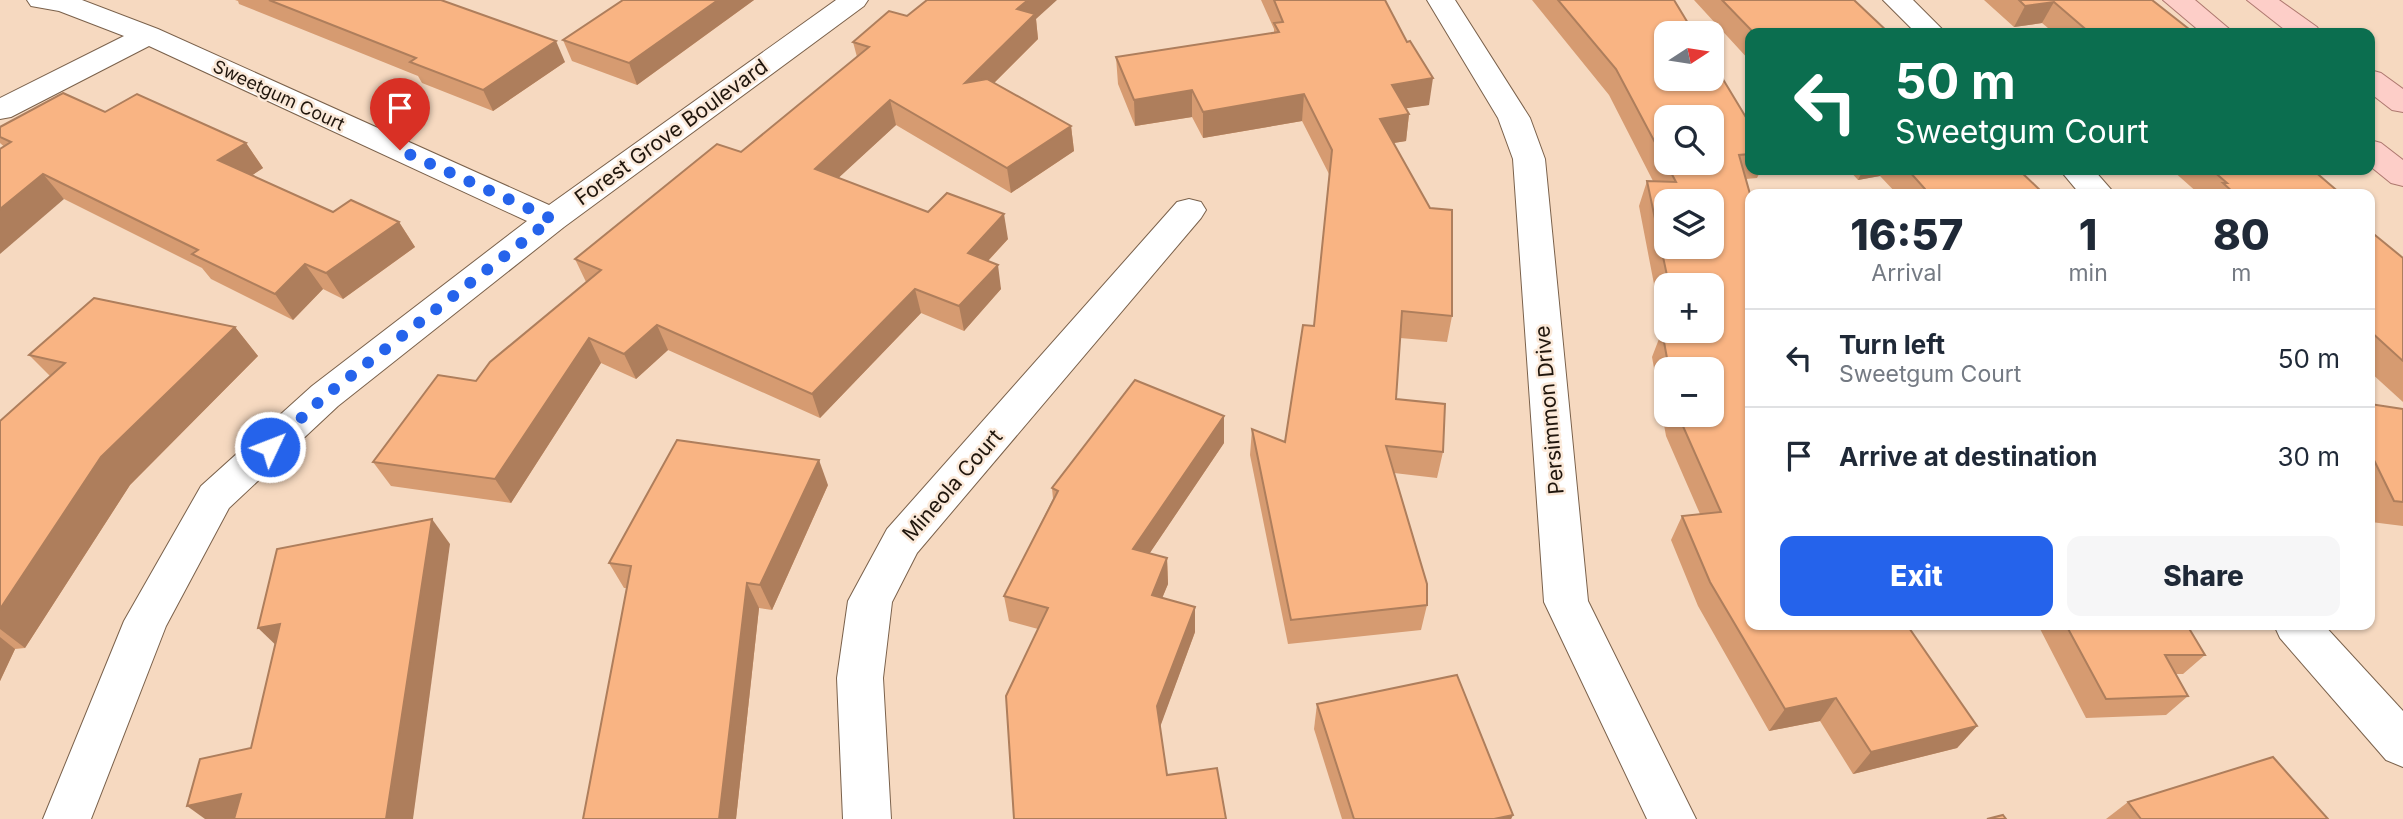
<!DOCTYPE html>
<html lang="en">
<head>
<meta charset="utf-8">
<style>
  :root { --surface:#fff; --page:#f6f6f7; --text:#1f2937; --muted:#747a83; --line:#e0e1e3; --accent:#2563eb }
  body { margin:0; font-family:Inter,sans-serif; background:var(--page); color:var(--text); height:100vh; display:flex; flex-direction:column; font-size:26px; white-space:nowrap }
  * { box-sizing:border-box; margin:0 }
  p { font-size:23px; color:var(--muted) }
  .icon { flex:none; width:38px; height:38px; fill:none; stroke:currentColor; stroke-width:2; stroke-linecap:round; stroke-linejoin:round }
  .map { position:relative; flex:1; overflow:hidden }
  .side { position:absolute; left:1745px; top:189px; width:630px; height:441px; display:flex; flex-direction:column; background:var(--surface); border-radius:14px; box-shadow:0 2px 5px #0004 }
  .side>* { flex:none }
  .guide { position:absolute; left:1745px; top:28px; width:630px; height:147px; border-radius:14px; box-shadow:0 2px 5px #0004; background:#0b6e4f; color:#fff; overflow:hidden }
  .needle { width:46px; rotate:78deg }
  .controls { position:absolute; left:1654px; top:21px; display:grid; gap:14px }
  .controls a { display:grid; place-items:center; width:70px; height:70px; border-radius:14px; background:var(--surface); box-shadow:0 2px 5px #0004; font-size:35px }
  .pin { position:absolute; display:grid; place-items:center; width:60px; height:60px; color:#fff; margin:-72px -30px; border-radius:50% 50% 50% 0; rotate:-45deg; box-shadow:0 0 7px #0007 }
  .pin .icon { rotate:45deg }
  .me { position:absolute; width:77px; margin:-38px; rotate:47deg; stroke-linejoin:round; filter:drop-shadow(0 0 5px #0008) }
  .turn { display:flex; align-items:center; gap:24px; height:147px; padding:0 35px; font-size:32px }
  .turn .icon { width:91px; height:91px; stroke-width:2.5 }
  .turn b { display:block; font-size:49px; line-height:60px }
  .eta { display:flex; justify-content:space-evenly; align-items:center; height:119px; text-align:center }
  .eta b { font-size:42px; font-weight:800; line-height:49px }
  .button { display:flex; gap:14px; margin-top:auto; padding:14px 35px }
  .button a { flex:1; height:80px; border-radius:14px; background:var(--accent); color:#fff; font-size:28px; font-weight:800; line-height:80px; text-align:center }
  .button a+a { background:var(--page); color:var(--text) }
  ul { padding:0; list-style:none }
  li { display:flex; align-items:center; gap:21px; height:98px; padding:0 35px; border-top:2px solid var(--line) }
  li div { flex:1 }
  li b { display:block; font-size:26px }
  li em { font-style:normal }
  .map>svg:first-child { display:block }
  .lines { fill:none; stroke-linecap:round; stroke-linejoin:round }
  .minor-casing { stroke:#7a614b; stroke-width:2 }
  .major-casing { stroke:#ae786f; stroke-width:2 }
  .minor { fill:#fff; fill-rule:evenodd }
  .major { fill:#fdcec8; fill-rule:evenodd }
  .wall { fill:#d69b71; fill-rule:evenodd }
  .shaded-wall { fill:#ae7e5c }
  .building { fill:#f9b483; stroke:#ae7e5c; stroke-width:2; fill-rule:evenodd }
  .route { stroke:#2563eb; stroke-width:12; stroke-dasharray:0 21.6 }
  .labels { text-anchor:middle; dominant-baseline:central; stroke-width:5; stroke-linejoin:round; paint-order:stroke }
  .far-street-label { font-size:18px; fill:#20160d; stroke:#fbe9d9 }
  .street-label { font-size:21px; fill:#20160d; stroke:#fbe9d9 }
</style>
</head>
<body>
<div class="map">
<svg width="2403" height="819" viewBox="0 0 2403 819">
  <rect width="100%" height="100%" fill="#f6d9c0"/>
  <g class="lines">
    <defs>
      <g id="minor">
        <path d="M27,0H82L158,29L549,205L836,0H868L864,6L564,227L338,406L229,508L166,626L91,819H43L124,621L201,486L312,386L527,221L149,46L11,117L0,119V98L124,36L59,11L31,6Z"/>
        <path d="M1427,0H1455L1530,118L1545,159L1588,601L1696,819H1647L1544,602L1513,159L1498,118Z"/>
        <path d="M1883,0H1913L1946,33H1916Z"/>
        <path d="M2060,170H2094L2115,194H2080Z"/>
        <path d="M1189,199L1201,202L1206,210L1201,218L917,553L892,602L883,678L891,819H843L837,678L848,601L855,588L887,529L1177,202Z"/>
        <path d="M2274,625H2324L2403,711V767L2386,760L2280,638Z"/>
      </g>
      <g id="major">
        <path d="M2163,0H2195L2234,33H2202Z"/>
        <path d="M2247,0H2279L2317,27L2321,33H2289Z"/>
        <path d="M2370,70L2381,73L2403,89V112L2392,110L2370,93Z"/>
        <path d="M2370,140L2381,143L2403,160V186L2391,183L2370,166Z"/>
      </g>
    </defs>
    <!-- minor casing -->
    <use href="#minor" class="minor-casing"/>
    <!-- major casing -->
    <use href="#major" class="major-casing"/>
    <!-- minor -->
    <use href="#minor" class="minor"/>
    <!-- major -->
    <use href="#major" class="major"/>
  </g>
  <!-- wall -->
  <g class="wall">
    <path d="M235,0H441L565,62L493,111L422,83L418,76L239,4L238,1Z"/>
    <path d="M623,0H754L637,85L572,61L563,40Z"/>
    <path d="M1261,0H1385L1429,105L1406,108L1409,114L1406,141L1393,143L1452,316L1447,342L1400,338L1396,399L1443,452L1437,478L1394,473L1427,605L1421,630L1288,644L1250,455L1252,429L1285,442L1314,326L1330,176L1302,121L1203,138L1192,117L1135,126L1118,84L1116,57L1274,33V29Z"/>
    <path d="M1532,0H1674L1750,124V170H1761L1757,178L1746,179L1750,625L1977,726L1957,748L1853,774L1820,721L1769,731L1698,606L1671,540L1682,516L1700,514L1666,436L1652,357L1662,331H1663L1639,206L1647,181H1653L1609,95ZM1666,285H1712V331H1666ZM1666,369H1712V415H1666Z"/>
    <path d="M1694,0H1854L1889,33H1750V61Z"/>
    <path d="M1984,0H2152L2194,33H2054L2042,23L2014,27Z"/>
    <path d="M907,16L1036,19L1038,39L994,83L1071,126L1074,151L1011,193L896,125L838,178L928,212L1008,239L988,261L1001,289L964,331L921,313L820,418L668,350L636,379L601,363L511,503L391,486L373,462L476,381L586,282L575,259L741,152L857,57L853,42Z"/>
    <path d="M105,112L246,143L263,168L252,175L333,212L399,222L415,247L343,299L323,289L293,320L211,279L202,268L64,199L0,143V127Z"/>
    <path d="M1849,170H2019L2044,194H1897L1880,176L1858,180Z"/>
    <path d="M2172,170H2313L2341,194H2199Z"/>
    <path d="M2370,231L2403,258V402L2370,372Z"/>
    <path d="M235,327L258,356L130,485L25,648L15,649L0,681V421L50,376L29,355Z"/>
    <path d="M2370,404L2403,409V526L2371,522L2370,519Z"/>
    <path d="M1224,443L1149,554L1167,558L1168,584L1162,598L1195,632L1160,726L1014,819L1038,629L1009,621L1004,596L1053,499L1052,488Z"/>
    <path d="M828,485L772,610L759,608L736,819H583L627,588H624L609,563Z"/>
    <path d="M2038,625H2187L2205,655L2183,674H2176L2188,696L2166,715L2086,718Z"/>
    <path d="M1317,704L1513,815L1511,819H1342L1314,729Z"/>
    <path d="M2128,802L2328,819H2106Z"/>
  </g>
  <!-- shaded-wall -->
  <g class="shaded-wall">
    <path d="M718,0H754L637,85L629,63Z"/>
    <path d="M1028,0H1057L1036,19L1038,39L969,108L965,83L1017,9Z"/>
    <path d="M2054,2L2042,23L2014,27L2025,6Z"/>
    <path d="M556,41L565,62L493,111L483,90Z"/>
    <path d="M1433,78L1429,105L1388,111L1392,85Z"/>
    <path d="M1192,90V117L1135,126L1134,100Z"/>
    <path d="M1304,94L1302,121L1203,138V112Z"/>
    <path d="M890,100L896,125L821,194L815,169Z"/>
    <path d="M1409,114L1406,141L1376,146L1380,119Z"/>
    <path d="M1071,126L1074,151L1011,193L1007,168Z"/>
    <path d="M246,143L263,168L236,186L218,160Z"/>
    <path d="M1863,170H1883L1880,176L1858,180Z"/>
    <path d="M43,174L64,199L0,254V209Z"/>
    <path d="M1004,214L1008,239L972,278L968,253Z"/>
    <path d="M399,222L415,247L343,299L326,273Z"/>
    <path d="M305,264L323,289L293,320L275,294Z"/>
    <path d="M998,265L1001,289L964,331L959,306Z"/>
    <path d="M915,289L921,313L820,418L812,394Z"/>
    <path d="M657,325L668,350L636,379L624,354Z"/>
    <path d="M235,327L258,356L130,485L25,648L0,629V609L101,457Z"/>
    <path d="M589,338L601,363L511,503L495,479Z"/>
    <path d="M1224,416V443L1135,575L1133,549Z"/>
    <path d="M819,460L828,485L772,610L760,585Z"/>
    <path d="M432,519L450,544L413,819H386Z"/>
    <path d="M1167,558L1168,584L1153,620L1152,595Z"/>
    <path d="M747,583L759,608L736,819H719Z"/>
    <path d="M1195,607V632L1159,730L1157,706Z"/>
    <path d="M280,624L283,652L258,628Z"/>
    <path d="M0,637L15,649L0,681Z"/>
    <path d="M1836,698L1820,721L1769,731L1785,709Z"/>
    <path d="M1977,726L1957,748L1853,774L1871,752Z"/>
    <path d="M241,794L252,819H205L187,806Z"/>
    <path d="M1513,815L1511,819H1494Z"/>
  </g>
  <!-- building -->
  <g class="building">
    <path d="M269,0H441L556,41L483,90L410,62L416,58Z"/>
    <path d="M623,0H718L629,63L563,40Z"/>
    <path d="M927,0H1028L1017,9L1035,14L965,83L987,79L1071,126L1007,168L890,100L815,169L928,212L947,193L1004,214L968,253L998,265L959,306L915,289L812,394L657,325L624,354L589,338L495,479L373,462L438,375L476,381L490,362L601,270L575,259L717,144L741,152L869,47L853,42L889,11L907,16Z"/>
    <path d="M1274,0H1385L1407,42L1410,41L1433,78L1392,85L1409,114L1380,119L1430,208L1452,210V316L1402,311L1396,399L1445,404L1443,452L1386,446L1427,584V605L1291,620L1252,429L1285,442L1303,325L1314,326L1332,150L1304,94L1203,112L1192,90L1134,100L1116,57L1279,32L1274,23L1283,22Z"/>
    <path d="M1558,0H1674L1694,33H1666V79H1712V61L1750,124V154L1739,155L1750,194V625H1907L1977,726L1871,752L1836,698L1785,709L1710,582L1682,516L1721,512L1678,415H1712V369H1669L1662,331L1678,332V331H1712V285H1669L1647,181L1676,182L1616,69ZM1666,117H1712V163H1666ZM1666,201H1712V247H1666Z"/>
    <path d="M1722,0H1854L1889,33H1754Z"/>
    <path d="M2019,0H2152L2194,33H2090L2054,2L2025,6Z"/>
    <path d="M63,93L105,112L137,94L246,143L218,160L333,212L351,200L399,222L326,273L305,264L275,294L192,254L198,250L43,174L0,209V149L11,142L0,137V127Z"/>
    <path d="M1908,170H2019L2044,194H1926L1925,189Z"/>
    <path d="M2212,170H2313L2341,194H2235L2223,183H2227Z"/>
    <path d="M2370,231L2403,258V361L2370,331Z"/>
    <path d="M94,298L235,327L101,457L0,609V421L65,363L29,355Z"/>
    <path d="M1135,380L1224,416L1133,549L1167,558L1152,595L1195,607L1157,706L1167,775L1217,768L1226,819H1014L1006,696L1048,608L1004,596L1058,491L1052,488Z"/>
    <path d="M2370,404L2403,409V502L2394,501L2370,452Z"/>
    <path d="M677,440L819,460L760,585L747,583L719,819H583L631,566L609,563Z"/>
    <path d="M432,519L386,819H234L241,794L187,806L200,759L251,748L280,624L258,628L277,549Z"/>
    <path d="M2066,625H2187L2205,655H2165L2188,696L2106,699Z"/>
    <path d="M1457,675L1513,815L1494,819H1354L1317,704Z"/>
    <path d="M2273,757L2328,819H2141L2128,802Z"/>
    <path d="M2003,815L2006,819H1987Z"/>
  </g>
  <g class="lines">
    <!-- route -->
    <path class="route" d="M270,447L325,396L552,219L400,150"/>
  </g>
  <g class="labels">
    <!-- far-street labels -->
    <g class="far-street-label">
      <text transform="translate(279 95) rotate(25)">Sweetgum Court</text>
    </g>
    <!-- street labels -->
    <g class="street-label">
      <text transform="translate(671 132) rotate(-36)">Forest Grove Boulevard</text>
      <text transform="translate(1549 410) rotate(-95)">Persimmon Drive</text>
      <text transform="translate(952 485) rotate(-49)">Mineola Court</text>
    </g>
  </g>
</svg>
<div class="controls">
<a><svg class="needle" viewBox="-14 -14 28 28"><path d="M0-13l5 13h-10z" fill="#e53935"/><path d="M0 13l5-13h-10z" fill="#747a83"/></svg></a>
<a><svg class="icon" aria-label="search" viewBox="0 0 24 24"><circle cx="10" cy="10" r="6"/><path d="M15 15l6 6"/></svg></a>
<a><svg class="icon" aria-label="layers" viewBox="0 0 24 24"><path d="M12 4l9 5-9 5-9-5zM3 14l9 5 9-5"/></svg></a>
<a>+</a>
<a>−</a>
</div>
<div class="pin" style="left:400px;top:150px;background:#d93025"><svg class="icon" aria-label="arrive" viewBox="0 0 24 24"><path d="M6 21V4h12l-3 4 3 4H6"/></svg></div>
<svg class="me" style="left:270px;top:447px" viewBox="-20 -20 40 40"><circle r="17" fill="#2563eb" stroke="#fff" stroke-width="3"/><path d="M0-11L8 9 0 5-8 9z" fill="#fff"/></svg>
<div class="guide">
<div class="turn"><svg class="icon" aria-label="left" viewBox="0 0 24 24"><path d="M17 20v-9H6M10 6l-5 5 5 5"/></svg><div><b>50 m</b>Sweetgum Court</div></div>
</div>
<section class="side">
<div class="eta">
<div><b>16:57</b><p>Arrival</p></div>
<div><b>1</b><p>min</p></div>
<div><b>80</b><p>m</p></div>
</div>
<ul>
<li><svg class="icon" aria-label="left" viewBox="0 0 24 24"><path d="M17 20v-9H6M10 6l-5 5 5 5"/></svg><div><b>Turn left</b><p>Sweetgum Court</p></div><em>50 m</em></li>
<li><svg class="icon" aria-label="arrive" viewBox="0 0 24 24"><path d="M6 21V4h12l-3 4 3 4H6"/></svg><div><b>Arrive at destination</b></div><em>30 m</em></li>
</ul>
<div class="button"><a>Exit</a><a>Share</a></div>
</section>
</div>
</body>
</html>
